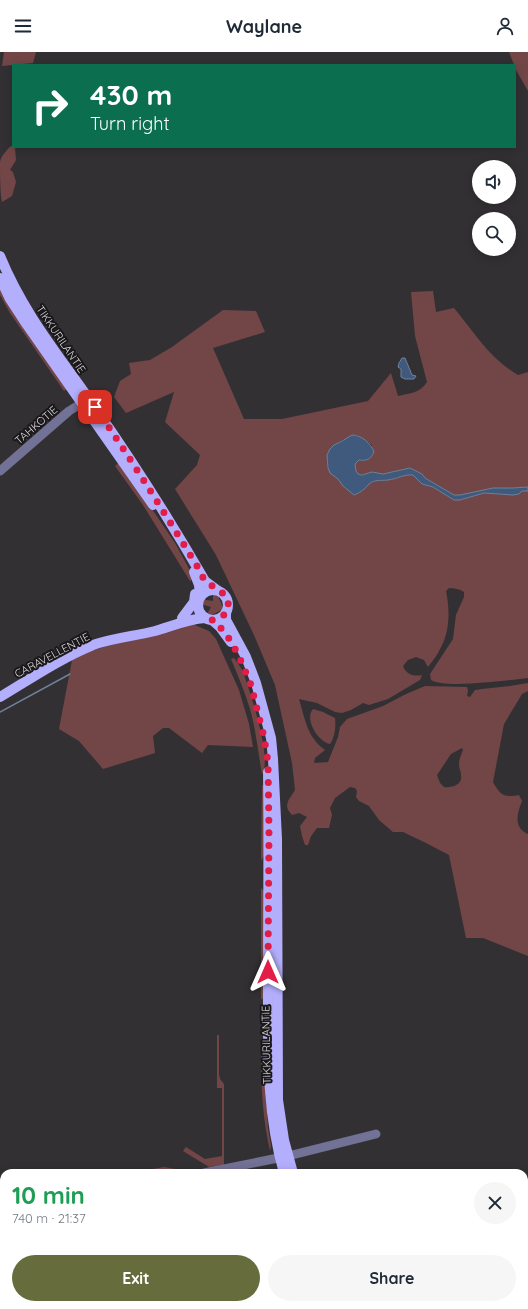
<!DOCTYPE html>
<html lang="en">
<head>
<meta charset="utf-8">
<style>
  :root { --surface:#fff; --page:#f6f6f7; --text:#1f2937; --muted:#747a83; --accent:#676c3c }
  body { margin:0; font-family:Quicksand,sans-serif; background:var(--page); color:var(--text); height:100vh; display:flex; flex-direction:column; font-size:15px; white-space:nowrap }
  * { box-sizing:border-box; margin:0 }
  p { font-size:13px; color:var(--muted) }
  .icon { flex:none; width:22px; height:22px; fill:none; stroke:currentColor; stroke-width:2; stroke-linecap:round; stroke-linejoin:round }
  .map { position:relative; flex:1; overflow:hidden }
  .panel { position:absolute; left:0px; top:1117px; width:528px; height:140px; display:flex; flex-direction:column; background:var(--surface); border-radius:12px 12px 0 0; box-shadow:0 2px 10px #0003 }
  .panel>* { flex:none }
  .guide { position:absolute; left:12px; top:12px; width:504px; height:84px; border-radius:0px; box-shadow:0 2px 10px #0003; background:#0b6e4f; color:#fff; overflow:hidden }
  .tools { position:absolute; left:472px; top:108px; display:grid; gap:8px }
  .tools a { display:grid; place-items:center; width:44px; height:44px; border-radius:50%; background:var(--surface); box-shadow:0 2px 10px #0003; font-size:20px }
  .pin { position:absolute; display:grid; place-items:center; width:34px; height:34px; color:#fff; margin:-17px; border-radius:8px; box-shadow:0 2px 6px #0006 }
  .me { position:absolute; width:44px; margin:-22px; rotate:0deg; stroke-linejoin:round; filter:drop-shadow(0 0 3px #0008) }
  .turn { display:flex; align-items:center; gap:14px; height:84px; padding:0 12px; font-size:18px }
  .turn .icon { width:52px; height:52px; stroke-width:2.5 }
  .turn b { display:block; font-size:28px; line-height:34px }
  .round { display:grid; place-items:center; flex:none; width:42px; height:42px; border-radius:21px; background:var(--page) }
  .headline { display:flex; align-items:center; justify-content:space-between; height:68px; padding:0 12px }
  h1 { font-size:24px; font-weight:800; line-height:30px; color:#1e9e55 }
  .cta { display:flex; gap:8px; margin-top:auto; padding:8px 12px }
  .cta a { flex:1; height:46px; border-radius:24px; background:var(--accent); color:#fff; font-size:16px; font-weight:800; line-height:46px; text-align:center }
  .cta a+a { background:var(--page); color:var(--text) }
  header { display:flex; justify-content:space-between; align-items:center; height:52px; padding:0 12px; background:var(--surface); font-size:18px; font-weight:800 }
  .map>svg:first-child { display:block }
  .green { fill:#724647; fill-rule:evenodd }
  .water { fill:#3f5a7d; stroke:#6e819a }
  .lines { fill:none; stroke-linecap:round; stroke-linejoin:round }
  .stream { stroke:#6e819a; stroke-width:1.5 }
  .minor { stroke:#727196; stroke-width:9 }
  .major { stroke:#b4affc; stroke-width:10 }
  .route { stroke:#e11d48; stroke-width:7; stroke-dasharray:0 12.6 }
  .labels { text-anchor:middle; dominant-baseline:central; stroke-width:4; stroke-linejoin:round; paint-order:stroke }
  .street-label { font-size:11px; fill:#dddbde; stroke:#1a181a }
</style>
</head>
<body>
<header><svg class="icon" aria-label="menu" viewBox="0 0 24 24"><path d="M4 6h16M4 12h16M4 18h16"/></svg>Waylane<svg class="icon" aria-label="person" viewBox="0 0 24 24"><circle cx="12" cy="8" r="4"/><path d="M4 21q1-7 8-7t8 7"/></svg></header>
<div class="map">
<svg width="528" height="1257" viewBox="0 0 528 1257">
  <rect width="100%" height="100%" fill="#333034"/>
  <!-- green -->
  <g class="green">
    <path d="M4,0H36L33,11L2,14Z"/>
    <path d="M509,0H528V39L516,18Z"/>
    <path d="M11,94L15,95L16,108L10,118L13,120L16,130L12,144L2,150C0,141 0,119 0,110C1,104 7,98 11,94Z"/>
    <path d="M0,235L68,336L64,339L10,261L0,243Z"/>
    <path d="M433,239L436,260L454,256C474,280 490,307 518,323L528,320V435L512,436H493L460,444L454,443L425,426L422,422L410,416L383,422H358L356,420L355,412L359,408L366,409L372,393L357,383C342,386 322,397 328,416C330,421 335,423 338,427C341,429 342,432 344,435C347,437 351,440 354,443C360,441 365,437 369,432C375,427 381,429 388,428C397,427 404,422 413,423L422,432L433,435L454,448H460L484,441L513,443L519,442L522,439H528V626C510,628 445,637 431,628L430,622L453,587L456,563L464,545V540C459,537 455,536 449,536L446,539C450,558 450,580 440,597C437,604 432,609 428,615L424,608L416,605L408,608L403,614C406,622 413,625 422,623L420,628L388,647L369,653L363,651L351,658L342,661L335,660L317,651L299,647C305,667 307,685 325,698L315,706L314,711L328,710L338,685L340,675L347,667L383,654L406,642L425,634L467,635L468,639L467,644L470,645L475,638L482,637L510,634L528,631V639L522,642L504,672L493,730C500,743 504,746 519,743L522,749C517,761 513,776 528,782V904L483,886H466L449,803L424,790L403,780H393L379,768L369,754L359,749L356,745L357,739L355,736L350,735L335,746L330,756L332,763L329,776H317L311,784L308,793H305L302,784L300,774L307,765L299,761L292,763L288,758L287,754L288,749L295,738L292,711L275,633L254,583L216,503L175,437L197,413L200,403L165,370L174,340L126,361L114,345L120,329L131,322L129,311L150,308L172,295L223,258L256,259L265,280L213,296L244,367H282L368,349L391,321L398,344C411,341 420,341 427,330L415,284L411,240ZM462,696L463,698C461,703 459,707 459,713C459,717 461,719 461,723C463,733 452,736 444,735L440,731L437,723L451,702Z"/>
    <path d="M120,410L175,491L193,524L194,526L190,529L143,453L115,414Z"/>
    <path d="M213,542C219,543 222,552 223,557L212,563L207,562L211,555L204,553L202,554L204,546L206,548L213,549Z"/>
    <path d="M190,571L209,579L216,587L239,638L249,672L253,695L208,693L202,701L169,676H163L153,684L155,701L103,717L79,689L59,677L72,608L90,599Z"/>
    <path d="M234,606C237,610 240,614 242,618C249,635 273,709 262,722C258,700 256,678 250,657C245,640 238,624 231,607Z"/>
    <path d="M313,657L323,660L335,666C336,674 335,685 330,692C318,690 304,667 313,657Z"/>
    <path d="M262,733L264,734V803L261,809Z"/>
    <path d="M261,836L265,840V944L261,948Z"/>
    <path d="M217,983H219V1022L220,1027L224,1032V1113L209,1115L183,1099L186,1095L205,1107L222,1104V1036H217Z"/>
    <path d="M262,1003H264L268,1076L271,1094L270,1099C263,1068 261,1037 261,1004Z"/>
    <path d="M164,1115L176,1117L194,1118L192,1120L188,1121H130Z"/>
    <path d="M4,1195V1233L0,1238V1196Z"/>
  </g>
  <!-- water -->
  <g class="water">
    <path d="M402,306H405L412,323L416,324L414,327H405L401,325V317L398,315L399,311Z"/>
    <path d="M352,383C361,383 371,391 374,400C370,408 367,409 359,408L355,412L356,419L358,422L362,423L372,420L383,422L410,416L422,422L425,426L454,443H460L493,436H512L528,435V439H522L519,442L513,443L484,441L460,448H454L433,435L422,432L413,423C404,422 397,427 388,428C381,429 375,427 369,432C365,437 360,441 354,443L343,434L338,427L330,421L328,416L327,403L330,397L334,393L342,389Z"/>
  </g>
  <g class="lines">
    <!-- stream -->
    <path class="stream" d="M0,660L70,622"/>
    <!-- minor -->
    <g class="minor">
      <path d="M0,419L69,359L87,348"/>
      <path d="M204,1121L288,1104L376,1082"/>
    </g>
    <!-- major -->
    <g class="major">
      <path d="M0,204C24,263 61,306 96,357C135,413 171,470 205,529L217,538"/>
      <path d="M0,226L10,247L27,273L153,453"/>
      <path d="M194,520L199,533L200,544"/>
      <circle cx="213" cy="553" r="15"/>
      <path d="M226,560V568L246,605L256,631L271,686L273,707L277,787L278,1048L284,1088L293,1121"/>
      <path d="M182,566L194,550L195,542"/>
      <path d="M212,568L220,575L231,590"/>
      <path d="M0,645C30,627 61,606 93,593C113,586 135,584 155,579C172,574 188,567 205,566"/>
      <path d="M268,720C269,790 268,861 268,932C268,996 266,1059 284,1121"/>
      <path d="M337,1253L339,1257"/>
    </g>
  </g>
  <g class="lines">
    <!-- route -->
    <path class="route" d="M95,355C131,407 164,460 197,514C200,519 202,526 207,530C214,536 226,540 228,550C230,561 221,567 212,568L220,575L230,588L238,602L251,633L264,685L268,710L269,778L268,920"/>
  </g>
  <g class="labels">
    <!-- street labels -->
    <g class="street-label">
      <text transform="translate(61 287) rotate(56)">TIKKURILANTIE</text>
      <text transform="translate(36 373) rotate(-41)">TAHKOTIE</text>
      <text transform="translate(52 603) rotate(-28)">CARAVELLENTIE</text>
      <text transform="translate(266 993) rotate(-91)">TIKKURILANTIE</text>
    </g>
  </g>
</svg>
<div class="tools">
<a><svg class="icon" aria-label="sound" viewBox="0 0 24 24"><path d="M4 9h4l5-4v14l-5-4H4zM17 9q2 3 0 6"/></svg></a>
<a><svg class="icon" aria-label="search" viewBox="0 0 24 24"><circle cx="10" cy="10" r="6"/><path d="M15 15l6 6"/></svg></a>
</div>
<div class="pin" style="left:95px;top:355px;background:#d93025"><svg class="icon" aria-label="arrive" viewBox="0 0 24 24"><path d="M6 21V4h12l-3 4 3 4H6"/></svg></div>
<svg class="me" style="left:268px;top:920px" viewBox="-20 -20 40 40"><path d="M0-17L14 15 0 8-14 15z" fill="#e11d48" stroke="#fff" stroke-width="4"/></svg>
<div class="guide">
<div class="turn"><svg class="icon" aria-label="right" viewBox="0 0 24 24"><path d="M7 20v-9h11M14 6l5 5-5 5"/></svg><div><b>430 m</b>Turn right</div></div>
</div>
<section class="panel">
<div class="headline"><div><h1>10 min</h1><p>740 m · 21:37</p></div><a class="round"><svg class="icon" aria-label="close" viewBox="0 0 24 24"><path d="M6 6l12 12M18 6L6 18"/></svg></a></div>
<div class="cta"><a>Exit</a><a>Share</a></div>
</section>
</div>
</body>
</html>
